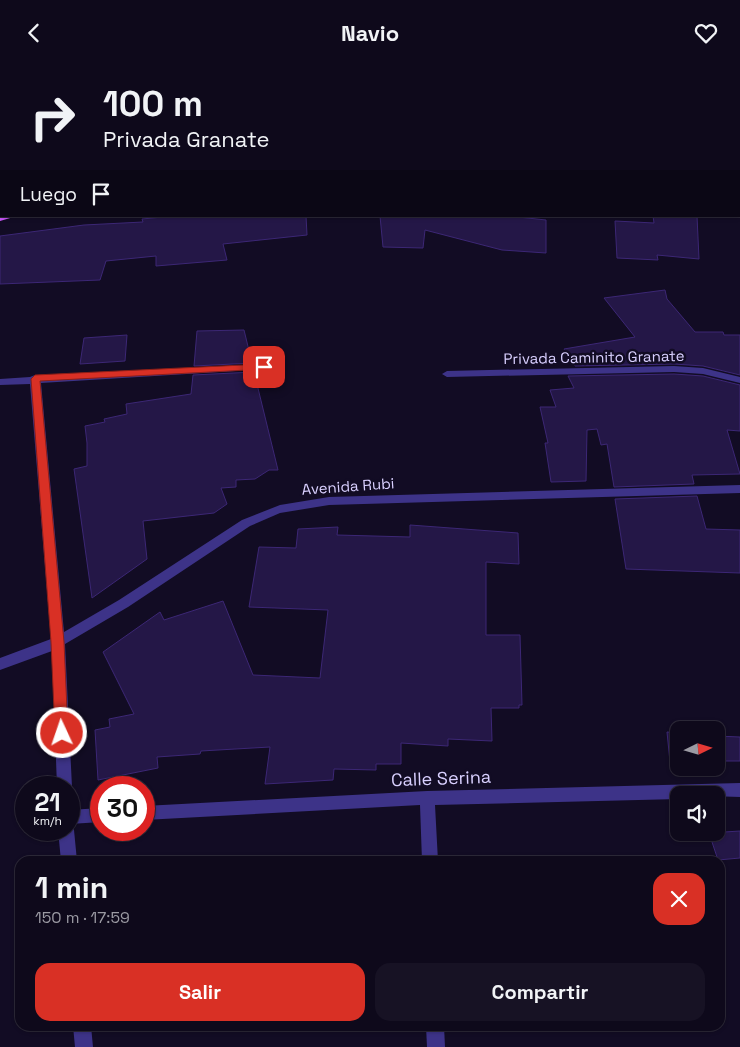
<!DOCTYPE html>
<html lang="es">
<head>
<meta charset="utf-8">
<style>
  :root { --surface:#0e091b; --page:#171224; --text:#f1f3f6; --muted:#9b9aa3; --line:#2e2a3a; --accent:#d93025 }
  body { margin:0; font-family:"Space Grotesk",sans-serif; background:var(--page); color:var(--text); height:100vh; display:flex; flex-direction:column; font-size:19px; white-space:nowrap }
  * { box-sizing:border-box; margin:0 }
  p { font-size:16px; color:var(--muted) }
  .icon { flex:none; width:28px; height:28px; fill:none; stroke:currentColor; stroke-width:2; stroke-linecap:round; stroke-linejoin:round }
  .map { position:relative; flex:1; overflow:hidden }
  .sheet { position:absolute; left:15px; top:791px; width:710px; height:175px; display:flex; flex-direction:column; background:var(--surface); border-radius:15px; box-shadow:0 1px 4px #0004,0 0 0 1px var(--line) }
  .sheet>* { flex:none }
  .hud { position:absolute; left:0px; top:0px; width:740px; height:152px; box-shadow:0 1px 4px #0004,0 0 0 1px var(--line); background:#0e091b; color:var(--text); overflow:hidden }
  .needle { width:32px; rotate:85deg }
  .controls { position:absolute; left:670px; top:656px; display:grid; gap:10px }
  .controls a { display:grid; place-items:center; width:55px; height:55px; border-radius:10px; background:var(--surface); box-shadow:0 1px 4px #0004,0 0 0 1px var(--line); font-size:25px }
  .speed { position:absolute; left:15px; top:711px; display:flex; gap:10px; font-size:25px; font-weight:700; text-align:center }
  .speed>* { display:grid; place-content:center; width:65px; height:65px; border-radius:50%; background:var(--surface); box-shadow:0 1px 4px #0004,0 0 0 1px var(--line); line-height:1 }
  .speed small { font-size:12px; font-weight:400 }
  .speed .limit { border:8px solid #d22; background:#fff; color:#111 }
  .pin { position:absolute; display:grid; place-items:center; width:42px; height:42px; color:#fff; margin:-21px; border-radius:10px; box-shadow:0 2px 8px #0006 }
  .me { position:absolute; width:55px; margin:-28px; rotate:357deg; stroke-linejoin:round; filter:drop-shadow(0 0 4px #0008) }
  .turn { display:flex; align-items:center; gap:18px; height:105px; padding:0 20px; font-size:22px }
  .turn .icon { width:65px; height:65px; stroke-width:2.5 }
  .turn b { display:block; font-size:35px; line-height:42px }
  .then { display:flex; align-items:center; height:48px; padding:0 20px; background:#0003; gap:10px; font-size:19px }
  .round { display:grid; place-items:center; flex:none; width:52px; height:52px; border-radius:15px; background:var(--page) }
  .summary { display:flex; align-items:center; justify-content:space-between; height:85px; padding:0 20px }
  h1 { font-size:30px; font-weight:700; line-height:38px }
  .action { display:flex; gap:10px; margin-top:auto; padding:10px 20px }
  .action a { flex:1; height:58px; border-radius:15px; background:var(--accent); color:#fff; font-size:20px; font-weight:700; line-height:58px; text-align:center }
  .action a+a { background:var(--page); color:var(--text) }
  header { display:flex; justify-content:space-between; align-items:center; height:65px; padding:0 20px; background:var(--surface); font-size:22px; font-weight:700 }
  .map>svg:first-child { display:block }
  .building { fill:#241747; stroke:#3c2775 }
  .lines { fill:none; stroke-linecap:round; stroke-linejoin:round }
  .minor { fill:#3d3388; fill-rule:evenodd }
  .major { fill:#cd57ff; fill-rule:evenodd }
  .route { fill:#d93025; stroke:#8d1f18 }
  .labels { text-anchor:middle; dominant-baseline:central; stroke-width:5; stroke-linejoin:round; paint-order:stroke }
  .street-label { font-size:15px; fill:#d9d0ff; stroke:#120c24 }
  .near-street-label { font-size:18px; fill:#d9d0ff; stroke:#120c24 }
</style>
</head>
<body>
<header><svg class="icon" aria-label="back" viewBox="0 0 24 24"><path d="M15 5l-7 7 7 7"/></svg>Navio<svg class="icon" aria-label="heart" viewBox="0 0 24 24"><path d="M12 20l-8-8c-3-5 5-10 8-4 3-6 11-1 8 4z"/></svg></header>
<div class="map">
<svg width="740" height="982" viewBox="0 0 740 982">
  <rect width="100%" height="100%" fill="#120c24"/>
  <!-- building -->
  <g class="building">
    <path d="M173,151H306L307,170L223,179L227,195L156,201V191L106,196L100,215L0,219V171L84,160L143,157L142,154Z"/>
    <path d="M380,151H509L546,155V188L502,185L425,165L423,183L383,182Z"/>
    <path d="M653,151H697L699,194L657,190L658,195L617,193L615,156L654,158Z"/>
    <path d="M665,225L667,234L695,267H723L724,270H740V310L703,301L674,299L575,301L564,284L635,272L604,233Z"/>
    <path d="M244,265L252,298L194,301L197,266Z"/>
    <path d="M127,270L125,296L80,299L84,273Z"/>
    <path d="M254,307L278,405H269L255,414L236,415V422L221,423L227,439L214,448L143,456L147,494L92,533L74,404L87,401V378L85,361L105,357L104,354L127,349L126,339L191,329L193,310Z"/>
    <path d="M674,309L703,311L740,320V366L727,365L740,409L692,410L694,419L614,422L607,379L601,380L597,364L587,365L586,416L551,417L545,378H548L540,342H556L550,325L574,323L568,311Z"/>
    <path d="M697,431L706,464L740,465V508L626,504L615,434Z"/>
    <path d="M410,460L518,468L519,499L486,497V570H520L522,640H519V643H491L492,676L448,674V681L401,678V699H376V705L334,704L333,715L265,719L270,682L201,686L200,689L157,692L158,703L98,715L95,665L110,662L109,654L134,649L103,587L160,547L164,555L223,536L253,610L320,613L328,545L249,542L259,482L296,483L298,464L338,462L337,470L410,472Z"/>
    <path d="M667,667L679,668V697H670Z"/>
    <path d="M716,671L740,672V696H716Z"/>
    <path d="M740,766V793L718,795L709,768Z"/>
  </g>
  <g class="lines">
    <!-- minor -->
    <g class="minor">
      <rect x="403" y="0" width="7" height="1"/>
      <rect x="739" y="17" width="1" height="4"/>
      <path d="M264,299L268,300L269,302L268,304L41,318L64,567L119,535L242,455L280,440L329,432L740,420V428L329,440L280,448L250,461L128,542L65,579L72,722L69,727V722H57L52,586L0,605V593L51,574L30,319L0,320V314L30,312L35,310L39,311Z"/>
      <path d="M674,301L703,303L740,312V318L703,309L674,307L447,312L442,309L447,306Z"/>
      <path d="M740,718V732L679,730V734L435,740L438,796H422L420,740L144,755V741L427,726Z"/>
      <path d="M101,743V757L70,759L74,765L77,796H61L58,765H69V745Z"/>
      <path d="M73,961H91L93,982H75Z"/>
      <path d="M426,961H444L445,982H427Z"/>
    </g>
    <!-- major -->
    <g class="major">
      <path d="M740,134V140H739V135Z"/>
      <path d="M0,150L1,151H17L0,156Z"/>
    </g>
  </g>
  <!-- route -->
  <path class="route" d="M264,299L267,300V304L40,316L64,577L68,668L66,672L62,674L57,672L55,668L51,577L31,314L35,310Z"/>
  <g class="labels">
    <!-- street labels -->
    <g class="street-label">
      <text transform="translate(594 292) rotate(-1)">Privada Caminito Granate</text>
      <text transform="translate(348 421) rotate(-4)">Avenida Rubi</text>
    </g>
    <!-- near-street labels -->
    <g class="near-street-label">
      <text transform="translate(441 713) rotate(-2)">Calle Serina</text>
    </g>
  </g>
</svg>
<div class="controls">
<a><svg class="needle" viewBox="-14 -14 28 28"><path d="M0-13l5 13h-10z" fill="#e53935"/><path d="M0 13l5-13h-10z" fill="#9b9aa3"/></svg></a>
<a><svg class="icon" aria-label="sound" viewBox="0 0 24 24"><path d="M4 9h4l5-4v14l-5-4H4zM17 9q2 3 0 6"/></svg></a>
</div>
<div class="speed"><div>21<small>km/h</small></div><div class="limit">30</div></div>
<div class="pin" style="left:264px;top:302px;background:#d93025"><svg class="icon" aria-label="arrive" viewBox="0 0 24 24"><path d="M6 21V4h12l-3 4 3 4H6"/></svg></div>
<svg class="me" style="left:62px;top:668px" viewBox="-20 -20 40 40"><circle r="17" fill="#d93025" stroke="#fff" stroke-width="3"/><path d="M0-11L8 9 0 5-8 9z" fill="#fff"/></svg>
<div class="hud">
<div class="turn"><svg class="icon" aria-label="right" viewBox="0 0 24 24"><path d="M7 20v-9h11M14 6l5 5-5 5"/></svg><div><b>100 m</b>Privada Granate</div></div>
<div class="then">Luego<svg class="icon" aria-label="arrive" viewBox="0 0 24 24"><path d="M6 21V4h12l-3 4 3 4H6"/></svg></div>
</div>
<section class="sheet">
<div class="summary"><div><h1>1 min</h1><p>150 m · 17:59</p></div><a class="round" style="background:#d93025;color:#fff"><svg class="icon" aria-label="close" viewBox="0 0 24 24"><path d="M6 6l12 12M18 6L6 18"/></svg></a></div>
<div class="action"><a>Salir</a><a>Compartir</a></div>
</section>
</div>
</body>
</html>
